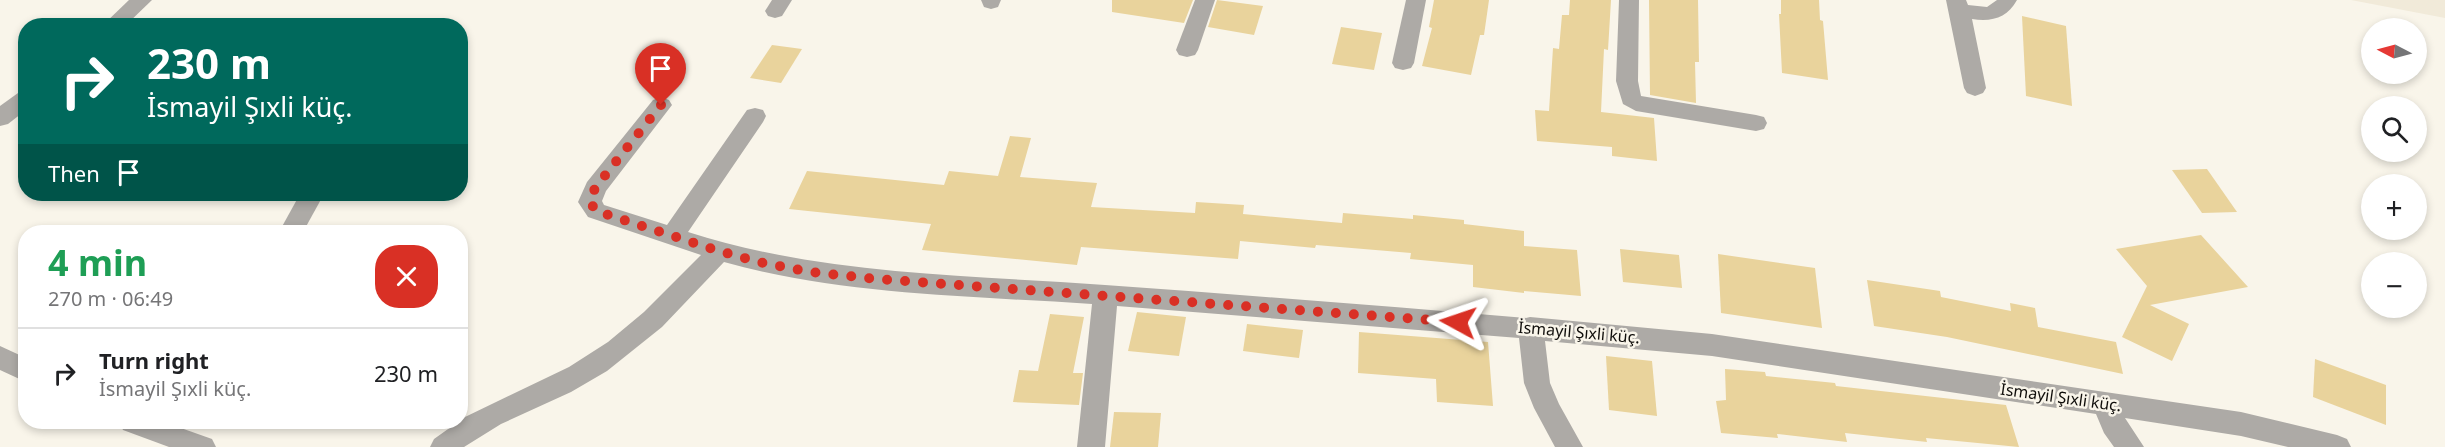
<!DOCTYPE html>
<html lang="en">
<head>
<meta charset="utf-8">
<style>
  :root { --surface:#fff; --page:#f2f2f2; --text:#202124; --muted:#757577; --line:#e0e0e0 }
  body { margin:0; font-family:"Noto Sans",sans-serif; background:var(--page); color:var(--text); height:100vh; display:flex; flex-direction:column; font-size:22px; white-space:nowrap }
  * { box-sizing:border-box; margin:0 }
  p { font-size:20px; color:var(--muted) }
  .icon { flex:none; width:33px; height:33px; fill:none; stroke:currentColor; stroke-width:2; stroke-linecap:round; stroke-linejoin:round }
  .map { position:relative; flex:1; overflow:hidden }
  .sheet { position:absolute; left:18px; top:225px; width:450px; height:204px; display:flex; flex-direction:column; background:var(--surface); border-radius:24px; box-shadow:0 3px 9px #0003 }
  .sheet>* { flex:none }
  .hud { position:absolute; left:18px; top:18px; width:450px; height:183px; border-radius:24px; box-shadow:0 3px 9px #0003; background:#00695c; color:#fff; overflow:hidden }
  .needle { width:39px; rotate:276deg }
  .fabs { position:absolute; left:2361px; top:18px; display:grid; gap:12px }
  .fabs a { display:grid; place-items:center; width:66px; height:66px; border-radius:50%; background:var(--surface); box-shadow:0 3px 9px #0003; font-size:30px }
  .pin { position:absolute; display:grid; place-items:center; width:51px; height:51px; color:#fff; margin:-62px -26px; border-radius:50% 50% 50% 0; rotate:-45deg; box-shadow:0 0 6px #0007 }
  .pin .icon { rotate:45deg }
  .me { position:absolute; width:66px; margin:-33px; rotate:275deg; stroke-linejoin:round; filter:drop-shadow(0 0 4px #0008) }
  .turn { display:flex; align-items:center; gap:21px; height:126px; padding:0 30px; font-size:27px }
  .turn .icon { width:78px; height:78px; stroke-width:2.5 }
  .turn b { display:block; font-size:42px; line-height:51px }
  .then { display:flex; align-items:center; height:57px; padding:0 30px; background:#0003; gap:12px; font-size:22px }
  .round { display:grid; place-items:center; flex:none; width:63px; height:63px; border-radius:24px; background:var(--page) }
  .summary { display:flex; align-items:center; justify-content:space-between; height:102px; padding:0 30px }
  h1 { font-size:36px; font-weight:700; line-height:45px; color:#1e9e55 }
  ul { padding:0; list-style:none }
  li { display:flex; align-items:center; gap:18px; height:90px; padding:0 30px; border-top:2px solid var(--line) }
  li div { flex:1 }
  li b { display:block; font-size:22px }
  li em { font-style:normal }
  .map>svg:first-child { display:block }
  .built { fill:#f1ead9 }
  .building { fill:#e9d39c }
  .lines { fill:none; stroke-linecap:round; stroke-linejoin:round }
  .street { fill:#adaaa6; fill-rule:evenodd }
  .route { stroke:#d93025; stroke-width:10; stroke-dasharray:0 18 }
  .labels { text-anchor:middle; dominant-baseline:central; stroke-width:5; stroke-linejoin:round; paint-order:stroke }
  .street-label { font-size:16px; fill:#100e0b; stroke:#f9f5ea }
</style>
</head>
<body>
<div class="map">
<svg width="2445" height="447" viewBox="0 0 2445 447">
  <rect width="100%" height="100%" fill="#f9f5ea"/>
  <!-- built -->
  <path class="built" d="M2351,0H2445V18Z"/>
  <!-- building -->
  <g class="building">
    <path d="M1112,0H1193L1184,23L1112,12Z"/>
    <path d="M1217,0L1263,6L1254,35L1208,27Z"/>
    <path d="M1434,0H1489L1484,35H1480L1471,75L1422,66L1432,28L1429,27Z"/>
    <path d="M1570,0H1611L1608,50L1604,49L1601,112L1654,118L1657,161L1612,156V147L1537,141L1535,110L1549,111L1553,48L1559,49L1562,15H1569Z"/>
    <path d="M1649,0H1698L1699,62H1695L1696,103L1650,95Z"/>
    <path d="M1781,0H1819L1820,20L1823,21L1828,80L1782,73L1779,14H1781Z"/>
    <path d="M2022,16L2066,26L2072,106L2026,96Z"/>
    <path d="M1341,27L1382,33L1374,70L1332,64Z"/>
    <path d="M772,45L802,49L781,83L750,78Z"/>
    <path d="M1010,136L1031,138L1020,177L1097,183L1091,207L1195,213L1196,202L1244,205L1243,214L1342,223L1343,213L1413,219V215L1464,220V224L1524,231V246L1577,250L1581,296L1524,291V293L1473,287V265L1410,259L1411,253L1316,245L1315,248L1240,241L1238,259L1081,247L1077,265L922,250L931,224L789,209L807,171L944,185L949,171L998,176Z"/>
    <path d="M2207,169L2237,212L2202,213L2172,170Z"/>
    <path d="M2201,235L2248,287L2150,305L2189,324L2172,361L2122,337L2147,286L2116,249Z"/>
    <path d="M1620,249L1679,255L1682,288L1623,282Z"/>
    <path d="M1718,254L1815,268L1822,328L1721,313Z"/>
    <path d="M1867,280L1940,291L1941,297L2011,311L2010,303L2035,308L2038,327L2116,342L2123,374L1947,337L1874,326Z"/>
    <path d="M1137,312L1186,317L1179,356L1128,351Z"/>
    <path d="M1050,314L1084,317L1073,373H1083L1079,405L1013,402L1019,370L1038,371Z"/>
    <path d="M1247,324L1303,330L1299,358L1243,351Z"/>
    <path d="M1359,332L1488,342L1493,406L1437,402L1436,379L1358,373Z"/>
    <path d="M1606,356L1652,361L1657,416L1609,410Z"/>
    <path d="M2315,359L2386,385V425L2313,397Z"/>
    <path d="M1725,369L1765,372L1766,376L1835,383L1836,386L2006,405L2019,447L1926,438L1927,442L1845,433L1847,442L1777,434L1778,438L1721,433L1716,401L1726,400Z"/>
    <path d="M1114,412L1161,413L1158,447H1110Z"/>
  </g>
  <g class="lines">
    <!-- street -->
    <g class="street">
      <path d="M129,0H152L125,26H102Z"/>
      <path d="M772,0H792L782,16L775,18L768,16L765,11Z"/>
      <path d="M981,0H1001L998,7L991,9L984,7Z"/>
      <path d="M1195,0H1215L1198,50L1195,55L1187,57L1179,55L1176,50Z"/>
      <path d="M1406,0H1426L1414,63L1411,68L1403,70L1395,68L1392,63Z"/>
      <path d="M1619,0H1639L1638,81L1641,96L1756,115L1764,117L1767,123L1764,129L1756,131L1636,111L1623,104L1616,81Z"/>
      <path d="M1946,0H1966L1968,5L1987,7L1997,0H2017C2007,18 1992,22 1972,19L1986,88L1983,93L1975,96L1967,93L1964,88Z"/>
      <path d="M26,91V110L8,124L0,126V106L18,93Z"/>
      <path d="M661,97L669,100L672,105L606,191L602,201L604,205L667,225L747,110L755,108L763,110L766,116L763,122L688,232C822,275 965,275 1105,285C1245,295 1385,306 1526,318L1530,317L1712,334L2241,412L2337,435L2347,439L2351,447H2288L2241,436L2125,418L2144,447H2114L2104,433L2096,414L1712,356L1545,341L1550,383L1559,404L1583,447H1555L1534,408L1524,383L1519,338L1117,306L1105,447H1077L1092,304C971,296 840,295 724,262L662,327L607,371L571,392L501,424L464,447H430L434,439L465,417L569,367L608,342L644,312L701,255L588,217L578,202L587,182L653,100Z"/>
      <path d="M300,194H324L303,232H279Z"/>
      <path d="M0,346L26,358V382L0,370Z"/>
      <path d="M119,422H164L212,439L216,447H169L123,430Z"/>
    </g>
  </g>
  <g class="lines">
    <!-- route -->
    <path class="route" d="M661,105L595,188L590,202L596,211L719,251L759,262L810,272L877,279L1458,322"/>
  </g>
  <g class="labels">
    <!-- street labels -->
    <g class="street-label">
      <text transform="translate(1579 332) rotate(5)">İsmayil Şıxli küç.</text>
      <text transform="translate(2061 397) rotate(8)">İsmayil Şıxli küç.</text>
    </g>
  </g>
</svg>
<div class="fabs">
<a><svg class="needle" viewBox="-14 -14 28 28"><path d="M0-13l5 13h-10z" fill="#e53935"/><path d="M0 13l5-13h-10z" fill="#757577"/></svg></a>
<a><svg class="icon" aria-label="search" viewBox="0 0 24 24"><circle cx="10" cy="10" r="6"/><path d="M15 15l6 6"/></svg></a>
<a>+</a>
<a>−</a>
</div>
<div class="pin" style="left:661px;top:105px;background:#d93025"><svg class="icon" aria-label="arrive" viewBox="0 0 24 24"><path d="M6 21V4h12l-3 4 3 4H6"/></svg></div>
<svg class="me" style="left:1458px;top:322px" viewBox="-20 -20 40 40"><path d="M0-17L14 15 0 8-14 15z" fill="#d93025" stroke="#fff" stroke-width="4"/></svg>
<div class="hud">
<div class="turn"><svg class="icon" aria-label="right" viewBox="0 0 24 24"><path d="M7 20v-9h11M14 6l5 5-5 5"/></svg><div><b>230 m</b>İsmayil Şıxli küç.</div></div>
<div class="then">Then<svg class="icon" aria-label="arrive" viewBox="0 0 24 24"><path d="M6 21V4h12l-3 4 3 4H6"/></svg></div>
</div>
<section class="sheet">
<div class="summary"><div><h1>4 min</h1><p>270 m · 06:49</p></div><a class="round" style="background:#d93025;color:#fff"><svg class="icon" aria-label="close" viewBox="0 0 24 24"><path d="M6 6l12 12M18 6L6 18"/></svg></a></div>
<ul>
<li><svg class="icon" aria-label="right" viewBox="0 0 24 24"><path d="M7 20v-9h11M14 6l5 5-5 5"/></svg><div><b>Turn right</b><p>İsmayil Şıxli küç.</p></div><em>230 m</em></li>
</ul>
</section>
</div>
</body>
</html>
